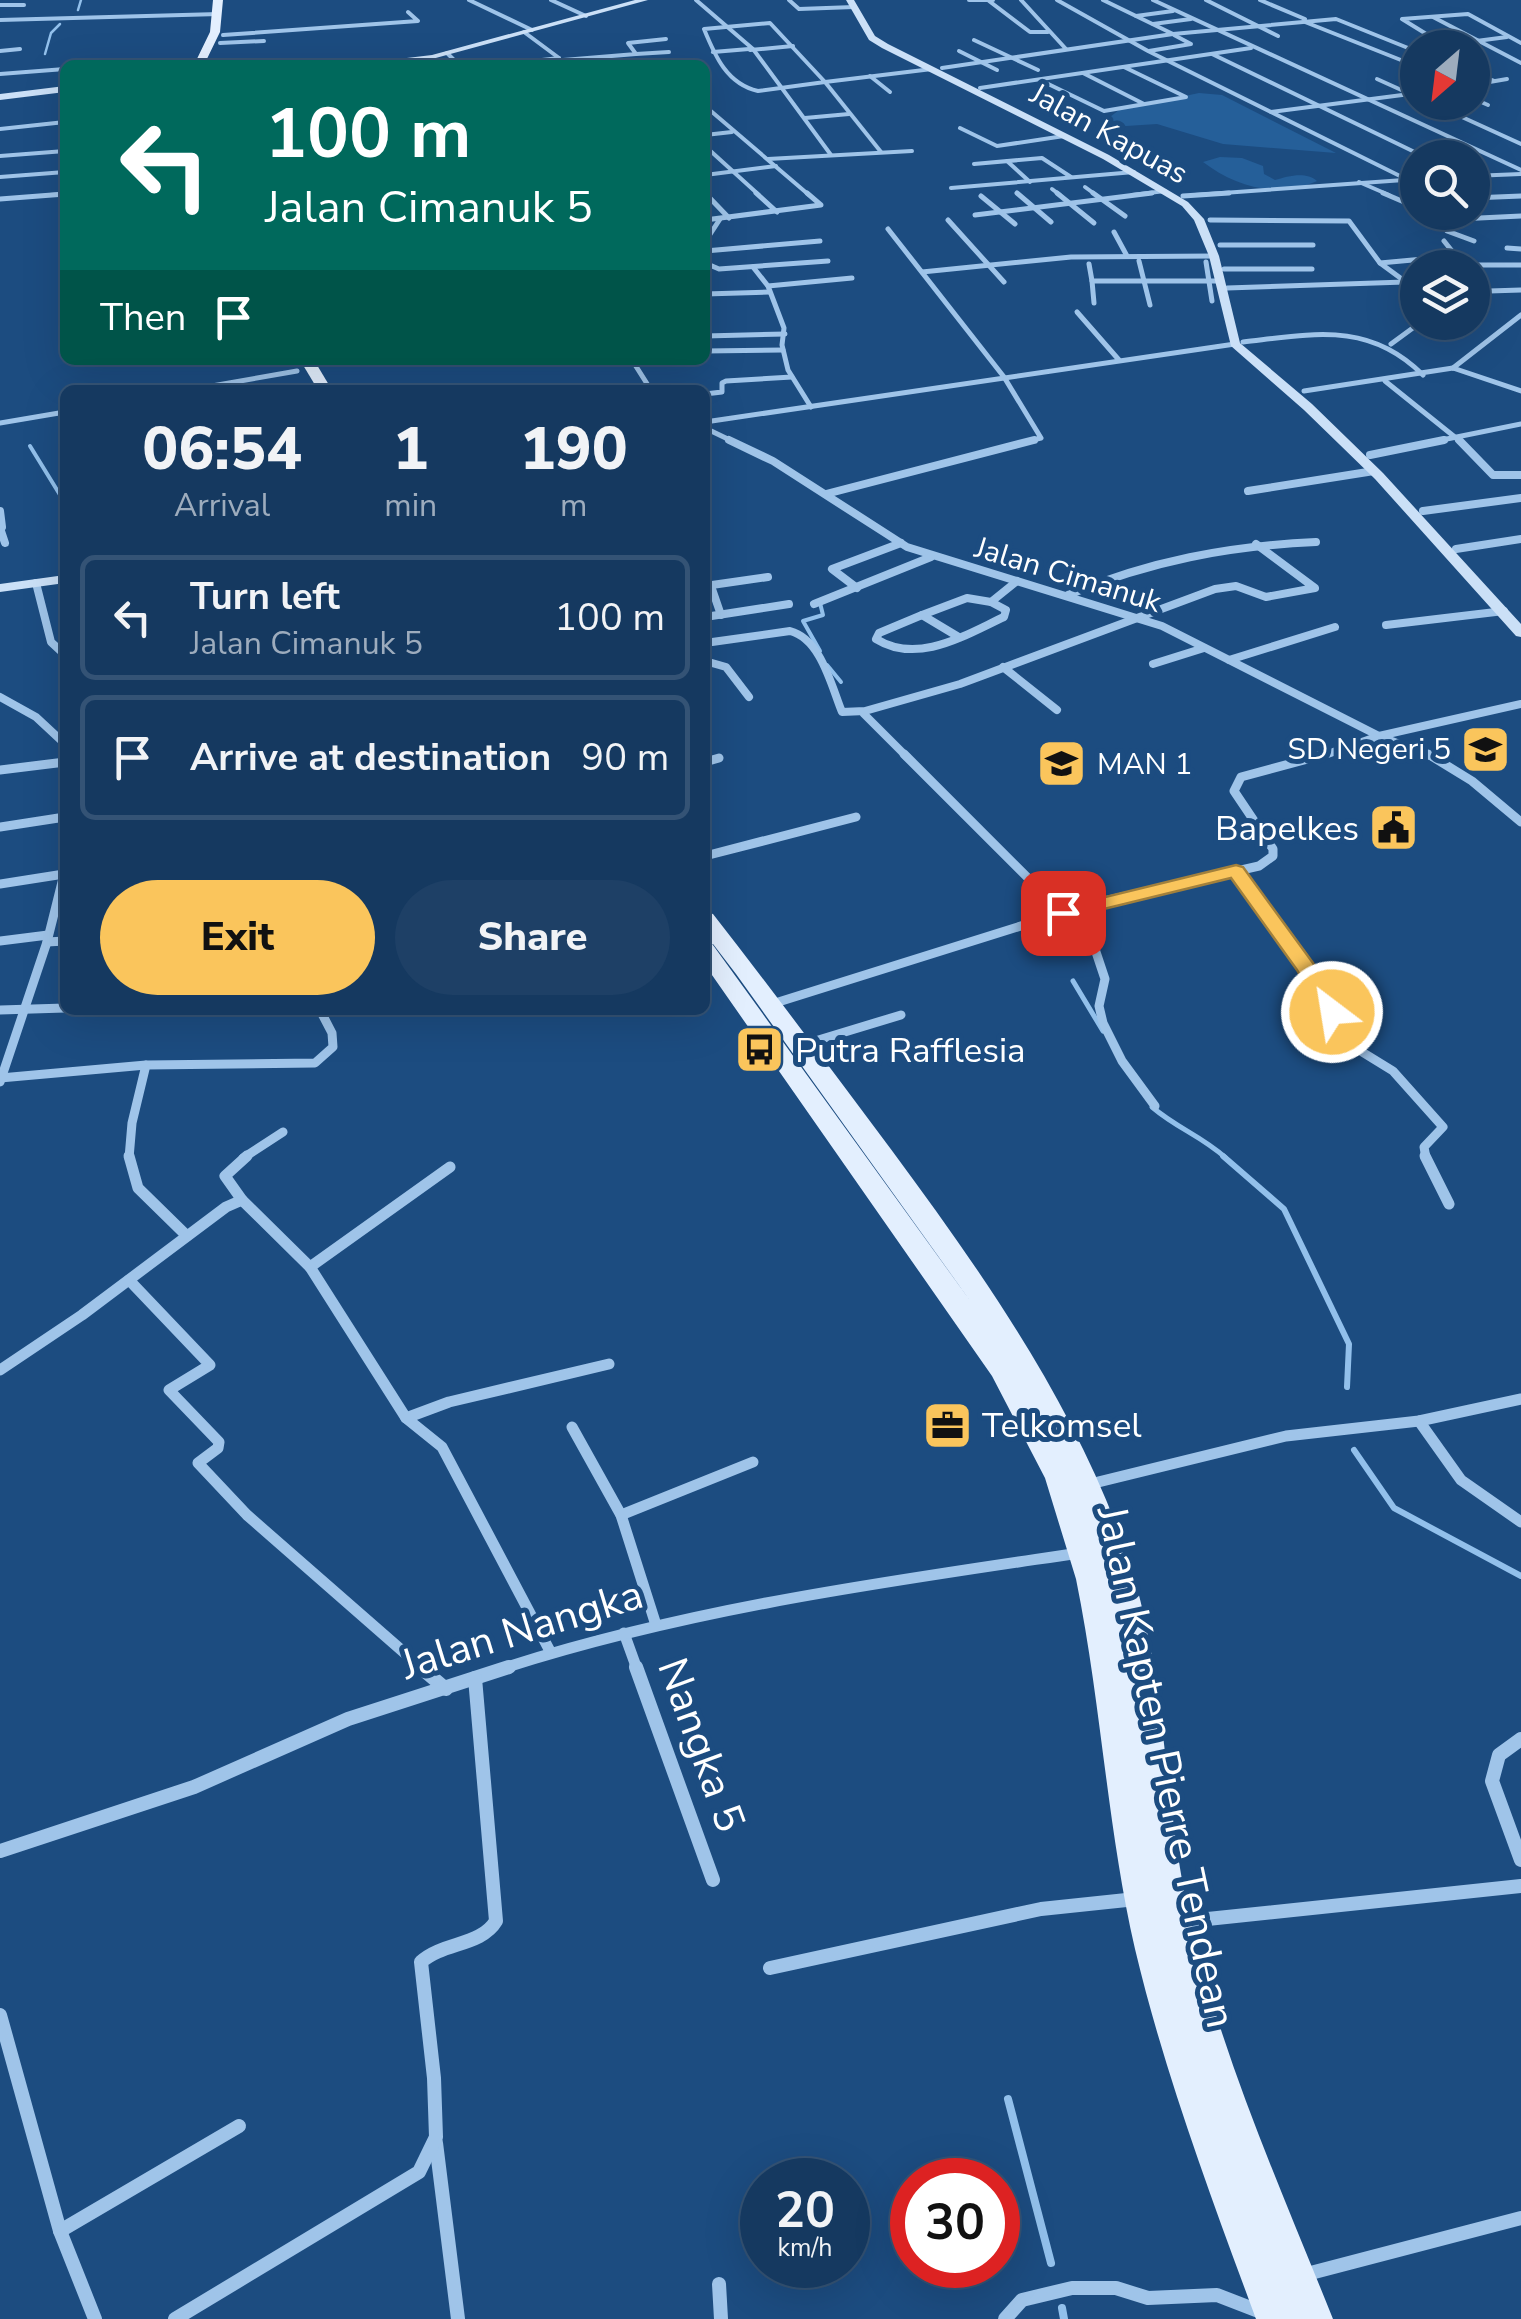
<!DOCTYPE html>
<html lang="en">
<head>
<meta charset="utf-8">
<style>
  :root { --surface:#153960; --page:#1e4066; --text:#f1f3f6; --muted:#9dacbd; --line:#345375; --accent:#fac55c }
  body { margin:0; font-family:"Nunito Sans",sans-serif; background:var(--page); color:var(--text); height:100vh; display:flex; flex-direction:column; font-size:38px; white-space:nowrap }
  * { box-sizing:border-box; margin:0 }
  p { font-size:32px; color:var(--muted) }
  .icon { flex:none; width:55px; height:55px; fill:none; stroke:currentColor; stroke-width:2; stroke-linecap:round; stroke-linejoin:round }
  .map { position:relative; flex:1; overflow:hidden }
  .panel { position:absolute; left:60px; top:385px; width:650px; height:630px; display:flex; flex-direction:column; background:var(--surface); border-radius:15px; box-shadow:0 10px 40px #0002,0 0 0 2px var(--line) }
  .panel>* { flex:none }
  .guide { position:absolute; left:60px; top:60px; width:650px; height:305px; border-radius:15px; box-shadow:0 10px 40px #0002,0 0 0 2px var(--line); background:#00695c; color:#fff; overflow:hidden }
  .needle { width:65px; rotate:208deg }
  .buttons { position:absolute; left:1400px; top:30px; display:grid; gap:20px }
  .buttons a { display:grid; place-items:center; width:90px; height:90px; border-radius:50%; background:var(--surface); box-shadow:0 10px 40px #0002,0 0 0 2px var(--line); font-size:50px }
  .speed { position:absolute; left:740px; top:2158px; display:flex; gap:20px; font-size:50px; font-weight:700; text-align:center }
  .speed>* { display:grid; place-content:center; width:130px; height:130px; border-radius:50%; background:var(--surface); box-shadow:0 10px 40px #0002,0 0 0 2px var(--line); line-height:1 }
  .speed small { font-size:25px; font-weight:400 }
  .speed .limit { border:15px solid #d22; background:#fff; color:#111 }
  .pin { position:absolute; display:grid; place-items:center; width:85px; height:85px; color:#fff; margin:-42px; border-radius:20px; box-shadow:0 5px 15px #0006 }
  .me { position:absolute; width:110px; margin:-55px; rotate:329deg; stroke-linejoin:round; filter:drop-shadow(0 0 8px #0008) }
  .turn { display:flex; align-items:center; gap:35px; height:210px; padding:0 40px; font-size:45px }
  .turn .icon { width:130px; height:130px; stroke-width:2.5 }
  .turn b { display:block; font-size:70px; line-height:85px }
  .then { display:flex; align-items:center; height:95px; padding:0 40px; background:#0003; gap:20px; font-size:38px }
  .eta { display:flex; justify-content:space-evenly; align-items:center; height:170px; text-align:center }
  .eta b { font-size:60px; font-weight:800; line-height:70px }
  .cta { display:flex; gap:20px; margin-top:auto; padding:20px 40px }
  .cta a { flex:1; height:115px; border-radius:60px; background:var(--accent); color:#111; font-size:40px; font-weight:800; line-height:115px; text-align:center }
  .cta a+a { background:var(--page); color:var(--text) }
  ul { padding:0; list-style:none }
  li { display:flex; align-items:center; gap:30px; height:125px; margin:0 20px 15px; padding:0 20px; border:5px solid var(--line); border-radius:15px }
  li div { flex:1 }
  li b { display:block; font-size:38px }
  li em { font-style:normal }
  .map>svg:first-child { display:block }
  .green { fill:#255f99 }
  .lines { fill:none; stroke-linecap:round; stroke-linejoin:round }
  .stream-far4 { stroke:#92c0eb; stroke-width:2.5 }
  .stream-far3 { stroke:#92c0eb; stroke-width:4 }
  .stream-far2 { stroke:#92c0eb; stroke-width:5 }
  .stream-far1 { stroke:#92c0eb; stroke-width:6 }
  .stream { stroke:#92c0eb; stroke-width:8 }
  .street-far5 { stroke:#9fc4e9; stroke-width:4 }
  .street-far4 { stroke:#9fc4e9; stroke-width:5 }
  .street-far3 { stroke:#9fc4e9; stroke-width:8 }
  .street-far2 { stroke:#9fc4e9; stroke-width:9 }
  .street-far1 { stroke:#9fc4e9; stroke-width:11 }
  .street { stroke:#9fc4e9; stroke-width:14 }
  .secondary { fill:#cbe0f7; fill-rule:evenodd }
  .primary { fill:#e3effe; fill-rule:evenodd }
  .route { fill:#fac55c; stroke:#a2803c; stroke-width:2.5 }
  .labels { text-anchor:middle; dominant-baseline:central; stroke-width:10; stroke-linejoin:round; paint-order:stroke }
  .far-street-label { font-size:30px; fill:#fff; stroke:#1c4c80 }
  .far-poi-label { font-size:30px; fill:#fff; stroke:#1c4c80; text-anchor:end }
  .poi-label { font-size:35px; fill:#fff; stroke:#1c4c80; text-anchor:start }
  .near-street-label { font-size:42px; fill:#fff; stroke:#1c4c80 }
</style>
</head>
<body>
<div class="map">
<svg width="1521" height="2319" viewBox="0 0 1521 2319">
  <rect width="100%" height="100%" fill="#1c4c80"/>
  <!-- green -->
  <g class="green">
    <path d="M1199,93L1222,95L1336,153L1223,144L1157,124L1126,126L1106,120L1119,110Z"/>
    <path d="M1220,157L1242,158L1263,166L1264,174L1275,180C1288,176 1306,171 1317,181C1278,199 1236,187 1203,162Z"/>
  </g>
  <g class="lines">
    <!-- stream-far4 -->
    <g class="stream-far4">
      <path d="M78,10L81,0"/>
      <path d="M45,54L51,33L60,24"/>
    </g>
    <!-- stream-far3 -->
    <g class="stream-far3">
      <path d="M30,446L65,503"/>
      <path d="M820,603L823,615L803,621L820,651"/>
      <path d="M827,665L841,682"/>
    </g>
    <!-- stream-far2 -->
    <g class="stream-far2">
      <path d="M1073,981L1103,1031"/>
      <path d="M1152,1107C1178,1129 1200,1135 1226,1158"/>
    </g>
    <!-- stream-far1 -->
    <g class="stream-far1">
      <path d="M1223,1156L1284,1209L1349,1344L1347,1387"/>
      <path d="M1354,1450L1394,1508L1521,1576"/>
    </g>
    <!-- stream -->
    <g class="stream">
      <path d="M1008,2099L1051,2263"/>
      <path d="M1062,2308L1064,2319"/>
    </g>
    <!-- street-far5 -->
    <g class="street-far5">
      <path d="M469,0L532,30"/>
      <path d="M551,0L586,16"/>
      <path d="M696,0L753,49L831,155"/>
      <path d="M789,0L799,9L854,7"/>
      <path d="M969,0H993"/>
      <path d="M1021,0L1066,49"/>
      <path d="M1057,0L1148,51L1406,179"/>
      <path d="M1153,0L1521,170"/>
      <path d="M1206,0L1278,36"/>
      <path d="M1260,0L1305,19"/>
      <path d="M989,1L1030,32H1048"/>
      <path d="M0,5H24"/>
      <path d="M1136,16L1173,11"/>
      <path d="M1433,17L1521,63"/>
      <path d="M0,20L219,14"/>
      <path d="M1305,22L1416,66"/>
      <path d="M770,23L825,82L758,91C727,84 715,56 704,29Z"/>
      <path d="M1153,24L1191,19"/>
      <path d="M524,32L559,58"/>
      <path d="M1173,34L1336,19L1418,52"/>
      <path d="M223,35L418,21L408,12"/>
      <path d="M974,40L1038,70"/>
      <path d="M220,43L264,41"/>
      <path d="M1423,48L1507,37"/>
      <path d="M1449,48L1402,19L1468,14L1521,43"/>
      <path d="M750,50L793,46"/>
      <path d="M0,51L20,49"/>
      <path d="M959,51L997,70"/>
      <path d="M1149,51L1191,44L1174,35"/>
      <path d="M713,52L749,49"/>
      <path d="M447,53L459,65"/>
      <path d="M636,54L669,52"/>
      <path d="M1212,54L1427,158"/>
      <path d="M1472,59L1489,67"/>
      <path d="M563,60L636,54L628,43L666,39"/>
      <path d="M138,65L200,62"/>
      <path d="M399,65L409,61"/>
      <path d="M499,65L559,58"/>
      <path d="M942,68L1173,34L1103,0"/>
      <path d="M1083,73L1144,104"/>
      <path d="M1472,73L1494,81"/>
      <path d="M0,74L65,69"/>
      <path d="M870,76L890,92"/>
      <path d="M1377,79L1408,93"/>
      <path d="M1040,80L1104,111L1186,97L1124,67"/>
      <path d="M825,82L881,152"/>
      <path d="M825,82L932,69"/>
      <path d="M1472,85L1507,79"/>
      <path d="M980,88L1251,48"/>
      <path d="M1472,98L1488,105"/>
      <path d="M1429,102L1521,144"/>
      <path d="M705,106L809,195"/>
      <path d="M1271,112L1410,94L1418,97"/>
      <path d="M805,118L849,114"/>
      <path d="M960,128L997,146L1064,136"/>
      <path d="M0,129L65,122"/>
      <path d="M705,135L732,132"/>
      <path d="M705,146L759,195"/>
      <path d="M0,156L65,151"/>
      <path d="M768,159L912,151"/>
      <path d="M1007,161L1030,182"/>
      <path d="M974,164L1042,158L1071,177"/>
      <path d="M705,175L776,166"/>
      <path d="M1472,176L1521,174"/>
      <path d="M0,177L65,172"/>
      <path d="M1359,182L1389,195"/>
      <path d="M1085,187L1096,195"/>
      <path d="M951,188L1134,172"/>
      <path d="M1052,189L1060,195"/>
      <path d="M50,195L65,194"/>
      <path d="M1132,195L1165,191"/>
      <path d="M1195,195L1418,179"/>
    </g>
    <!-- street-far4 -->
    <g class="street-far4">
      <path d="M705,193L729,218"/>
      <path d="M756,193L777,212"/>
      <path d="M1017,193L1051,222"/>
      <path d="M1057,193L1094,223"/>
      <path d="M1093,193L1125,216"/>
      <path d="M1383,193L1418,208"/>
      <path d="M981,196L1015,224"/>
      <path d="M1183,196L1229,193"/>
      <path d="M1472,198L1521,196"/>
      <path d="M0,199L65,194"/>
      <path d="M1425,212L1438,220L1521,216"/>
      <path d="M975,215L1152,193"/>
      <path d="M705,220L821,205L807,193"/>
      <path d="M948,220L1004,282"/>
      <path d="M1210,220L1349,221L1380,263L1418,291"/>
      <path d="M1438,220L1447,231L1474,241"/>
      <path d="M888,229L1004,377L1041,438L1025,442"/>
      <path d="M1114,232L1127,256"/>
      <path d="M1444,241L1456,256"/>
      <path d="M705,242L720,219"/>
      <path d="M1220,245H1313"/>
      <path d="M1507,248L1521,249"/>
      <path d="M705,251L820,241"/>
      <path d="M1139,261L1150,305"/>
      <path d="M1206,262L1212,301"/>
      <path d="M705,263L719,269L828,261"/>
      <path d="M1380,263L1456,256L1471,265H1521"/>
      <path d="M1089,264L1092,281H1218"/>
      <path d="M753,267L768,286L784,328L782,345L788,370L811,407"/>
      <path d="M1224,269H1312"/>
      <path d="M922,272L1071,257L1214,256"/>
      <path d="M1092,281L1094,303"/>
      <path d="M768,286L852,278"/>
      <path d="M1227,288L1405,282"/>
      <path d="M1489,291L1521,290"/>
      <path d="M705,294L769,292"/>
      <path d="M1077,312L1119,360"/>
      <path d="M705,336L785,334"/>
      <path d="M1243,342C1313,334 1369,321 1423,375"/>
      <path d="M1391,344L1421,322"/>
      <path d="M705,351L783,350"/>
      <path d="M632,360L651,390"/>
      <path d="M1453,368L1521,315"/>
      <path d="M1385,381L1461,442"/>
      <path d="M189,390L297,371"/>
      <path d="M1304,391L1453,368L1521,391"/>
      <path d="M705,394L722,392V383L726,381L792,377"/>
      <path d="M705,422L1235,344"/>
      <path d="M0,423L65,412"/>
      <path d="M705,428L734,442"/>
      <path d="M1432,442L1521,424"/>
    </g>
    <!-- street-far3 -->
    <g class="street-far3">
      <path d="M729,440L773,461L907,547L1162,626L1379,736L1433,757"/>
      <path d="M1459,440L1493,475H1521"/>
      <path d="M1370,455L1444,440"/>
      <path d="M1248,491L1374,471"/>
      <path d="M826,494L1034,440"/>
      <path d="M0,511L2,527"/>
      <path d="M1423,511L1521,498"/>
      <path d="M0,528L5,543"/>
      <path d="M1456,549L1521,539"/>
      <path d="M36,583L51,642L65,655"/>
      <path d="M705,586L768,577"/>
      <path d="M711,586L721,615"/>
      <path d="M857,588L832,569L901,543"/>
      <path d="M1068,595C1149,561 1229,546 1316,542"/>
      <path d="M814,604L931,557"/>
      <path d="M922,615L967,598L991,602L1017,581"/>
      <path d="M705,617L789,604"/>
      <path d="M1386,625L1504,611"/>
      <path d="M957,636L922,615L879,633L876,639C918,665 965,635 1004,617L1006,610L991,602"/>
      <path d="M705,643L790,631C821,639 831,685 842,712L865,711L960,684L1215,589L1236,586L1266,597L1315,588L1256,544"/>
      <path d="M1229,660L1335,627"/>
      <path d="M705,661L726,667L749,697"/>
      <path d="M1153,664L1204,648"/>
      <path d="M1003,667L1057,710"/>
      <path d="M0,697L36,717L65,744"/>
      <path d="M864,714L907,757"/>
      <path d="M1319,757L1379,736L1521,704"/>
    </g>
    <!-- street-far2 -->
    <g class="street-far2">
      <path d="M904,754L1063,913L1096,952L1105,979L1099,1006L1103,1023L1122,1061L1155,1106"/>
      <path d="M1428,754L1472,781L1521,822"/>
      <path d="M705,762L719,758"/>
      <path d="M0,770L65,762"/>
      <path d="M0,827L65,817"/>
      <path d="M705,856L856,817"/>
      <path d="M1236,871L1306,968L1354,1047L1393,1071L1443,1127L1424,1147L1426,1158"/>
      <path d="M0,884L64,874"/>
      <path d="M0,941L48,935"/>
      <path d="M47,942L65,941"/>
      <path d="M772,1004L1091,904L1259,866L1273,856V849L1234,791L1241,777L1326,754"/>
      <path d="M0,1010L65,1008"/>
      <path d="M802,1045L901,1015"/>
      <path d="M0,1078L146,1065L315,1063L333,1047L332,1033L320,1010"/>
      <path d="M0,1082L47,942L65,870"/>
      <path d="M129,1158L132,1123L146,1065"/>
      <path d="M243,1158L283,1132"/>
    </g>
    <!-- street-far1 -->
    <g class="street-far1">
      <path d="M129,1156L138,1188L187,1236"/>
      <path d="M1425,1156L1449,1204"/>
      <path d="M242,1200L225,1176L247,1156"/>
      <path d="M310,1267L450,1167"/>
      <path d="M129,1280L210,1365L169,1390L219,1442L218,1448L198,1463L247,1515L423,1669"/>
      <path d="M0,1370L82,1315L226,1207L242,1200L310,1267L406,1418L442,1447L551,1653"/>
      <path d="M406,1418L449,1402L609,1364"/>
      <path d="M1419,1421L1461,1480L1521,1522"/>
      <path d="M572,1427L621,1515L656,1625"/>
      <path d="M1086,1485L1286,1436L1419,1421L1521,1399"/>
      <path d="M621,1515L753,1462"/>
      <path d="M624,1633L637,1669"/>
      <path d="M501,1669C690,1608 884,1582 1079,1553"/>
    </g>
    <!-- street -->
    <g class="street">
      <path d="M420,1667L446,1689"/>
      <path d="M636,1667L713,1880"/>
      <path d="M1521,1739L1499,1755L1492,1781L1521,1860"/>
      <path d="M0,1851L194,1787L348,1719L509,1667"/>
      <path d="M1179,1922L1521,1886"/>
      <path d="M770,1968L1041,1909L1136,1899"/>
      <path d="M0,2015L60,2231L95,2319"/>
      <path d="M436,2143L458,2319"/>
      <path d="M60,2231L239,2126"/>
      <path d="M1303,2275L1521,2218"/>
      <path d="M719,2284L721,2319"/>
      <path d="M175,2319L419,2172L436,2137L434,2078L421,1962C443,1942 481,1946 496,1921L475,1678"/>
      <path d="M1005,2319L1022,2300L1072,2288H1116L1148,2298L1217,2295L1261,2312"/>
    </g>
    <!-- secondary -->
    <g class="secondary">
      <path d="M635,0H648L432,59L348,65L432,55Z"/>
      <path d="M846,0H854L875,36L888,44L1109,155L1188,202L1204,219L1219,256L1240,343L1312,404L1383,473L1521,624V637L1516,636L1375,479L1304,410L1231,346L1209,256L1194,220L1182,206L1103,159L882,48L869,40Z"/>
      <path d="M65,86V92L0,100V94Z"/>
      <path d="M65,575V583L0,592V584Z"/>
    </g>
    <!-- primary -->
    <g class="primary">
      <path d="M213,0H223L220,32L204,65H194L210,32Z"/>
      <path d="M300,360H314L332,390H318Z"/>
      <path d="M705,912L713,914C774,992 833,1072 893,1152C983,1274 1071,1399 1123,1543C1167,1664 1162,1796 1190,1920C1222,2058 1281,2189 1333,2319H1256C1211,2197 1165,2075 1135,1949C1107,1827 1101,1701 1076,1579L1045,1478L992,1376L705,965V942L713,944L736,974L971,1302L705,934Z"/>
    </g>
  </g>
  <!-- route -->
  <path class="route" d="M1236,865L1243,867L1313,963L1342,1012L1339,1017H1324L1297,970L1231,878L1063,919L1053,913L1056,909Z"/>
  <!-- icons -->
  <defs>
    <symbol id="school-square" viewBox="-11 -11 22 22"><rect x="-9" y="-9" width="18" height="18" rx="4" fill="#fac55c" stroke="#1c4c80"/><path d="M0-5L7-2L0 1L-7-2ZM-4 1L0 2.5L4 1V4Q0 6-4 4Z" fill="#111"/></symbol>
    <symbol id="civic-square" viewBox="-11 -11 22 22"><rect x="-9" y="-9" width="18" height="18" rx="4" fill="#fac55c" stroke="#1c4c80"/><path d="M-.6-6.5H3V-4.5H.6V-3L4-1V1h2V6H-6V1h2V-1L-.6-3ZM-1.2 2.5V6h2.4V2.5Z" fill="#111"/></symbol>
    <symbol id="bus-square" viewBox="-11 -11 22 22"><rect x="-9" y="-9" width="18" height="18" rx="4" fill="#fac55c" stroke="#1c4c80"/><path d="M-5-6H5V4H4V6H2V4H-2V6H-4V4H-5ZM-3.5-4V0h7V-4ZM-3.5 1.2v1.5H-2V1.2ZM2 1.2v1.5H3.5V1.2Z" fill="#111"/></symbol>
    <symbol id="office-square" viewBox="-11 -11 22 22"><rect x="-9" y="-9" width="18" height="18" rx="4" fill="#fac55c" stroke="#1c4c80"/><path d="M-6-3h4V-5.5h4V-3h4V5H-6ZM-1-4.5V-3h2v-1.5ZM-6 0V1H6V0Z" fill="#111"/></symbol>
  </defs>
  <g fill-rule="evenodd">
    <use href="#school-square" x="1458" y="722" width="55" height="55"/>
    <use href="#school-square" x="1034" y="736" width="55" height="55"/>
    <use href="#civic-square" x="1366" y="800" width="55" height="55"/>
    <use href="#bus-square" x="732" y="1022" width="55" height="55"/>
    <use href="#office-square" x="920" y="1398" width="55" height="55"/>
  </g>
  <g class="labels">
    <!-- far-street labels -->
    <g class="far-street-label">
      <text transform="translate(1109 134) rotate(29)">Jalan Kapuas</text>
      <text transform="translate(1068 575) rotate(17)">Jalan Cimanuk</text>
    </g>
    <!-- far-poi labels -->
    <g class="far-poi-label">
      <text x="1451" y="749">SD Negeri 5</text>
      <text x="1097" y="764" text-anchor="start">MAN 1</text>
    </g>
    <!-- poi labels -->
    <g class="poi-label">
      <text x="1359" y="828" text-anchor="end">Bapelkes</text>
      <text x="795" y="1050">Putra Rafflesia</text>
      <text x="982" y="1425">Telkomsel</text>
    </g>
    <!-- near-street labels -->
    <g class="near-street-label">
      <text transform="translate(522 1630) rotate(-17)">Jalan Nangka</text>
      <text transform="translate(701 1745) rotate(70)">Nangka 5</text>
      <text transform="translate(1166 1767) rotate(78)">Jalan Kapten Pierre Tendean</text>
    </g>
  </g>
</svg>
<div class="buttons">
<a><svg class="needle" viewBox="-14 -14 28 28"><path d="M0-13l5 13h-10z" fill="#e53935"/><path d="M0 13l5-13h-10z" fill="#9dacbd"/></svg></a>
<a><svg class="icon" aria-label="search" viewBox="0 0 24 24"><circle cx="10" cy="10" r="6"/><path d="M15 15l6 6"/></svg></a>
<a><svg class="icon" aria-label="layers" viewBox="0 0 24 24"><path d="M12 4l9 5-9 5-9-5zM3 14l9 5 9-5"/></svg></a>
</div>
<div class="speed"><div>20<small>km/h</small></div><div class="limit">30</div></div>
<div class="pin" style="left:1063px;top:913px;background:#d93025"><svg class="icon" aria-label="arrive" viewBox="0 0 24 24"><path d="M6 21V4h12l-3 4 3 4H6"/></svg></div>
<svg class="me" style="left:1332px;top:1012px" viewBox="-20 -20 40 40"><circle r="17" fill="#fac55c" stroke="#fff" stroke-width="3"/><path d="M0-11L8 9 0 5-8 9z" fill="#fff"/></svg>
<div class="guide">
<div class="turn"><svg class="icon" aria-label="left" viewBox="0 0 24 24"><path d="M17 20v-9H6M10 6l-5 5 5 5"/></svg><div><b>100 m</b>Jalan Cimanuk 5</div></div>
<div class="then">Then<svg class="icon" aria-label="arrive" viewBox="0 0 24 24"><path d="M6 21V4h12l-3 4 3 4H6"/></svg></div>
</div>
<section class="panel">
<div class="eta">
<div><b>06:54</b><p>Arrival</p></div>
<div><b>1</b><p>min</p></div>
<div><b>190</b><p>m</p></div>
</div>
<ul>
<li><svg class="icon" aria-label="left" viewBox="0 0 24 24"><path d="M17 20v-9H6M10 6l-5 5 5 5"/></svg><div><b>Turn left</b><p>Jalan Cimanuk 5</p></div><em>100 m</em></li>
<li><svg class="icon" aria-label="arrive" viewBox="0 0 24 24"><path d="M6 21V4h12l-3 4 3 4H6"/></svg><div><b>Arrive at destination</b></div><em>90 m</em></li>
</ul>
<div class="cta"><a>Exit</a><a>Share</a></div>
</section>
</div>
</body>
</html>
